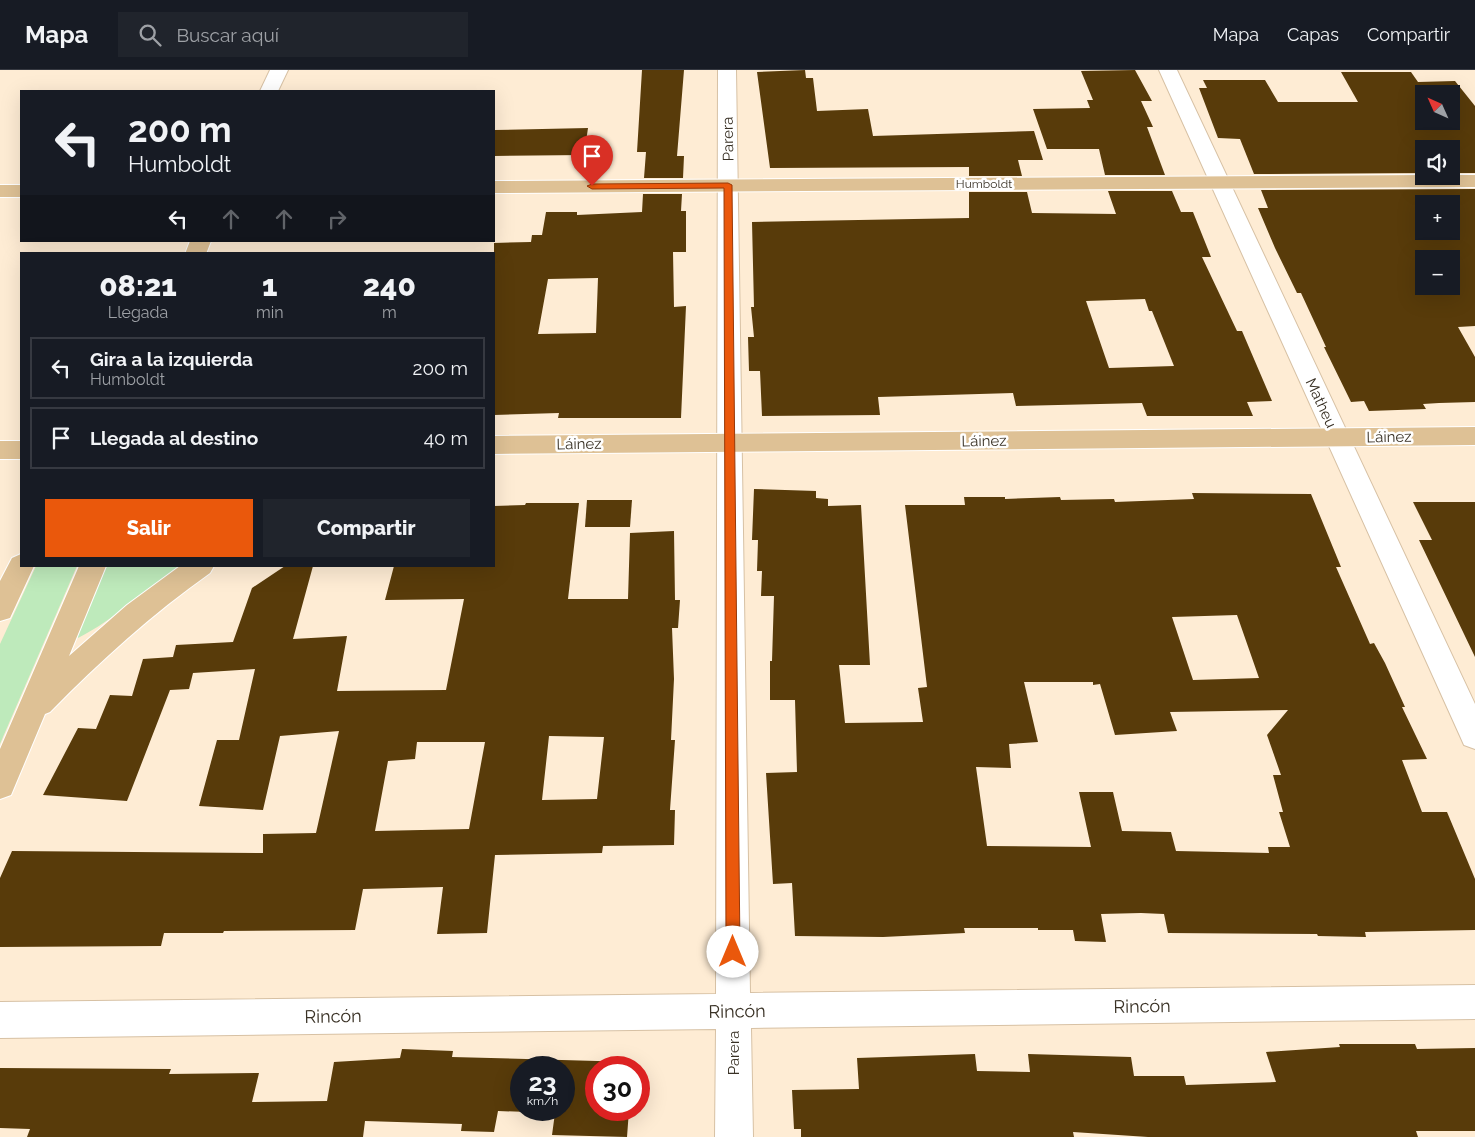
<!DOCTYPE html>
<html lang="es">
<head>
<meta charset="utf-8">
<style>
  :root { --surface:#171b24; --page:#20242c; --text:#f1f3f6; --muted:#9ea1a6; --line:#363941; --accent:#ea580c }
  body { margin:0; font-family:Raleway,sans-serif; background:var(--page); color:var(--text); height:100vh; display:flex; flex-direction:column; font-size:19px; white-space:nowrap }
  * { box-sizing:border-box; margin:0 }
  p { font-size:16px; color:var(--muted) }
  .icon { flex:none; width:28px; height:28px; fill:none; stroke:currentColor; stroke-width:2; stroke-linecap:round; stroke-linejoin:round }
  .map { position:relative; flex:1; overflow:hidden }
  .side { position:absolute; left:20px; top:182px; width:475px; height:315px; display:flex; flex-direction:column; background:var(--surface); border-radius:0px; box-shadow:0 5px 20px #0002 }
  .side>* { flex:none }
  .hud { position:absolute; left:20px; top:20px; width:475px; height:152px; border-radius:0px; box-shadow:0 5px 20px #0002; background:#171b24; color:var(--text); overflow:hidden }
  .needle { width:32px; rotate:315deg }
  .tools { position:absolute; left:1415px; top:15px; display:grid; gap:10px }
  .tools a { display:grid; place-items:center; width:45px; height:45px; border-radius:0px; background:var(--surface); box-shadow:0 5px 20px #0002; font-size:25px }
  .speed { position:absolute; left:510px; top:986px; display:flex; gap:10px; font-size:25px; font-weight:700; text-align:center }
  .speed>* { display:grid; place-content:center; width:65px; height:65px; border-radius:50%; background:var(--surface); box-shadow:0 5px 20px #0002; line-height:1 }
  .speed small { font-size:12px; font-weight:400 }
  .speed .limit { border:8px solid #d22; background:#fff; color:#111 }
  .pin { position:absolute; display:grid; place-items:center; width:42px; height:42px; color:#fff; margin:-51px -21px; border-radius:50% 50% 50% 0; rotate:-45deg; box-shadow:0 0 5px #0007 }
  .pin .icon { rotate:45deg }
  .me { position:absolute; width:55px; margin:-28px; rotate:0deg; stroke-linejoin:round; filter:drop-shadow(0 0 4px #0008) }
  .turn { display:flex; align-items:center; gap:18px; height:105px; padding:0 25px; font-size:22px }
  .turn .icon { width:65px; height:65px; stroke-width:2.5 }
  .turn b { display:block; font-size:35px; line-height:42px }
  .lanes { display:flex; align-items:center; height:48px; padding:0 25px; background:#0003; justify-content:center; gap:25px; direction:ltr }
  .lanes .off { opacity:.35 }
  .eta { display:flex; justify-content:space-evenly; align-items:center; height:85px; text-align:center }
  .eta b { font-size:30px; font-weight:800; line-height:35px }
  .button { display:flex; gap:10px; margin-top:auto; padding:10px 25px }
  .button a { flex:1; height:58px; border-radius:0px; background:var(--accent); color:#fff; font-size:20px; font-weight:800; line-height:58px; text-align:center }
  .button a+a { background:var(--page); color:var(--text) }
  ul { padding:0; list-style:none }
  li { display:flex; align-items:center; gap:15px; height:62px; margin:0 10px 8px; padding:0 15px; border:2px solid var(--line); border-radius:0px }
  li div { flex:1 }
  li b { display:block; font-size:19px }
  li em { font-style:normal }
  header { display:flex; align-items:center; gap:30px; box-sizing:border-box; height:70px; padding:0 25px; background:var(--surface); border-bottom:1px solid var(--line) }
  header strong { font-size:24px }
  nav { display:flex; gap:28px; margin-inline-start:auto; font-size:18px }
  .search { width:350px; height:45px; background:var(--page); display:flex; align-items:center; gap:12px; box-sizing:border-box; padding:0 18px; border-radius:0px; color:var(--muted); font-size:19px }
  .map>svg:first-child { display:block }
  .green { fill:#beeabb }
  .building { fill:#583b0a; fill-rule:evenodd }
  .lines { fill:none; stroke-linecap:round; stroke-linejoin:round }
  .minor-casing { stroke:#d7c1a4; stroke-width:2 }
  .major-casing { stroke:#fff; stroke-width:2 }
  .minor { fill:#fff; fill-rule:evenodd }
  .major { fill:#dec195; fill-rule:evenodd }
  .route { fill:#ea580c; stroke:#983908 }
  .labels { text-anchor:middle; dominant-baseline:central; stroke-width:5; stroke-linejoin:round; paint-order:stroke }
  .far-street-label { font-size:12px; fill:#393125; stroke:#fff }
  .street-label { font-size:15px; fill:#393125; stroke:#fff }
  .near-street-label { font-size:18px; fill:#393125; stroke:#fff }
</style>
</head>
<body>
<header>
<strong>Mapa</strong>
<div class="search"><svg class="icon" aria-label="search" viewBox="0 0 24 24"><circle cx="10" cy="10" r="6"/><path d="M15 15l6 6"/></svg>Buscar aquí</div>
<nav><a>Mapa</a><a>Capas</a><a>Compartir</a></nav>
</header>
<div class="map">
<svg width="1475" height="1067" viewBox="0 0 1475 1067">
  <rect width="100%" height="100%" fill="#feecd4"/>
  <!-- green -->
  <g class="green">
    <path d="M36,496H77L0,674V574Z"/>
    <path d="M104,496H182C146,518 116,549 78,568L76,560Z"/>
  </g>
  <!-- building -->
  <g class="building">
    <path d="M642,0H684L677,86H684L683,108H644L646,82H637Z"/>
    <path d="M805,0L806,8H813L817,41L868,39L873,66L1034,61L1043,90H1018L1022,106H969V97L770,98L757,2Z"/>
    <path d="M1135,0L1152,31H1141L1153,57H1147L1165,105H1105L1099,79H1047L1033,39L1090,38L1087,30H1093L1081,1Z"/>
    <path d="M1341,2H1411L1418,12L1455,11L1475,36V103H1451V79H1424V103L1254,104L1240,69L1218,68L1199,18H1207L1203,10H1265L1278,32H1358ZM1424,24H1451V51H1424Z"/>
    <path d="M588,58L584,85L494,86V60Z"/>
    <path d="M1475,119V256L1458,257L1475,287V332L1439,333L1423,334L1426,339L1369,341L1364,331L1351,332L1324,277H1326L1301,223H1297L1275,178L1258,138H1268L1261,120ZM1424,134H1451V161H1424ZM1424,189H1451V216H1424Z"/>
    <path d="M1108,121H1172L1181,142H1193L1211,187H1202L1237,261H1242L1272,331L1247,332L1253,346H1147L1142,333L1016,336L1013,323L878,327L880,345L762,346L760,301H749L748,267H754L751,237H754L752,152L969,148V122H1027L1032,143L1116,144ZM1145,229L1149,241H1152L1174,296L1109,298L1086,231Z"/>
    <path d="M643,124H682L681,141H686V182H673L674,237L686,236L681,348H558L559,343L494,345V173L531,172L532,165H542L546,142H577V145L642,142ZM598,208L596,263L538,264L548,209Z"/>
    <path d="M754,419L816,421V428L828,429V436L861,435L870,595H839L845,653L923,652L918,618L927,617L905,435H965L964,427H1005V429L1060,427L1061,430L1114,429L1115,432L1194,429L1192,423L1311,424L1341,497H1336L1370,574L1374,573L1385,593L1405,637H1402L1427,689L1402,690L1422,742H1447L1475,809V860L1365,862L1366,867L1318,866L1317,864L1168,863L1164,844L1141,843L1101,844L1106,872L1075,871L1073,860H1038V858H964L965,863L883,867L795,866L792,813L773,814L766,703L797,702L795,630H770V591H772L774,526H761L762,501H757L758,470H752ZM1237,545L1259,608L1193,610L1172,547ZM1024,612H1093V615L1100,614L1115,665L1177,661L1170,642L1288,640L1267,665L1281,705H1273L1283,742H1279L1290,777H1268L1269,783L1176,781L1171,762L1122,761L1113,722H1079L1091,777L987,776L976,697L1011,698L1009,674L1038,672Z"/>
    <path d="M587,430H632L630,457H585Z"/>
    <path d="M1413,432H1475V587L1419,470H1432Z"/>
    <path d="M526,433H579L568,529H628L630,463L674,461L675,530H680L678,558H672L674,609L671,670H675L670,740H675L674,775L603,776L602,783L495,785L487,863L437,864L443,817L363,819L355,860L224,861L223,863H164L161,876L0,877V808L12,781L263,783V764L316,763L339,661L280,666L263,740L199,736L217,670H239L255,599L193,603L189,619L170,620L127,731L43,725L78,658L96,659L110,625L132,626L143,589L173,587L176,575L233,572L252,518L285,496H313L293,569L347,566L337,621L446,620L464,529L385,530L394,496H494V436L525,435ZM549,666L604,667L597,729L542,730ZM417,672H485L469,759L375,761L388,691L415,689Z"/>
    <path d="M1339,974H1415L1417,979L1475,978V1061H1416L1418,1067H1148L1073,1062L1074,1067H801V1059H794L792,1020L859,1019L857,988L975,984L977,1001L1030,1002L1028,984L1131,987L1134,1006H1184L1186,1015L1276,1012L1266,982L1340,977Z"/>
    <path d="M402,979L453,981L452,987L633,992V998H596V1040H629L627,1067L552,1065L555,1043L498,1041L494,1062L461,1061L462,1054L365,1051L363,1067H27L30,1059L0,1058V998L171,999L169,1004L259,1003L252,1032L327,1031L334,992L400,988ZM521,998H564V1040H521Z"/>
  </g>
  <g class="lines">
    <defs>
      <g id="minor">
        <path d="M270,0H288L278,21H260Z"/>
        <path d="M718,0H736L750,923L1475,915V949L751,958L753,1067H715L716,959L0,968V932L716,924Z"/>
        <path d="M1159,0H1177L1475,634V679L1464,675L1460,666Z"/>
      </g>
      <g id="major">
        <path d="M1424,105H1475V117L494,123V111Z"/>
        <rect x="0" y="115" width="21" height="12"/>
        <path d="M190,171H211L206,184H185Z"/>
        <path d="M1475,357V375L494,384V366Z"/>
        <rect x="0" y="371" width="21" height="18"/>
        <path d="M21,484V496H34L10,548L0,551V511L12,488Z"/>
        <path d="M79,496H106L69,586L127,535L180,496H214L210,503C152,544 100,591 50,642L45,644L11,725L0,729V679Z"/>
      </g>
    </defs>
    <!-- minor casing -->
    <use href="#minor" class="minor-casing"/>
    <!-- major casing -->
    <use href="#major" class="major-casing"/>
    <!-- minor -->
    <use href="#minor" class="minor"/>
    <!-- major -->
    <use href="#major" class="major"/>
  </g>
  <!-- route -->
  <path class="route" d="M728,113L732,115L740,882L738,887L733,889L728,887L726,882L724,118L592,119L587,116L592,114Z"/>
  <g class="labels">
    <!-- far-street labels -->
    <g class="far-street-label">
      <text x="984" y="114">Humboldt</text>
    </g>
    <!-- street labels -->
    <g class="street-label">
      <text transform="translate(728 69) rotate(-91)">Parera</text>
      <text transform="translate(1321 333) rotate(65)">Matheu</text>
      <text transform="translate(1389 367) rotate(-1)">Láinez</text>
      <text transform="translate(984 371) rotate(-1)">Láinez</text>
      <text transform="translate(579 374) rotate(-1)">Láinez</text>
      <text transform="translate(734 983) rotate(-90)">Parera</text>
    </g>
    <!-- near-street labels -->
    <g class="near-street-label">
      <text transform="translate(1142 936) rotate(-1)">Rincón</text>
      <text transform="translate(737 941) rotate(-1)">Rincón</text>
      <text transform="translate(333 946) rotate(-1)">Rincón</text>
    </g>
  </g>
</svg>
<div class="tools">
<a><svg class="needle" viewBox="-14 -14 28 28"><path d="M0-13l5 13h-10z" fill="#e53935"/><path d="M0 13l5-13h-10z" fill="#9ea1a6"/></svg></a>
<a><svg class="icon" aria-label="sound" viewBox="0 0 24 24"><path d="M4 9h4l5-4v14l-5-4H4zM17 9q2 3 0 6"/></svg></a>
<a>+</a>
<a>−</a>
</div>
<div class="speed"><div>23<small>km/h</small></div><div class="limit">30</div></div>
<div class="pin" style="left:592px;top:116px;background:#d93025"><svg class="icon" aria-label="arrive" viewBox="0 0 24 24"><path d="M6 21V4h12l-3 4 3 4H6"/></svg></div>
<svg class="me" style="left:733px;top:882px" viewBox="-20 -20 40 40"><circle r="19" fill="#fff"/><path d="M0-13L10 11 0 6-10 11z" fill="#ea580c"/></svg>
<div class="hud">
<div class="turn"><svg class="icon" aria-label="left" viewBox="0 0 24 24"><path d="M17 20v-9H6M10 6l-5 5 5 5"/></svg><div><b>200 m</b>Humboldt</div></div>
<div class="lanes"><svg class="icon" aria-label="left" viewBox="0 0 24 24"><path d="M17 20v-9H6M10 6l-5 5 5 5"/></svg><svg class="icon off" aria-label="ahead" viewBox="0 0 24 24"><path d="M12 20V5M6 11l6-6 6 6"/></svg><svg class="icon off" aria-label="ahead" viewBox="0 0 24 24"><path d="M12 20V5M6 11l6-6 6 6"/></svg><svg class="icon off" aria-label="right" viewBox="0 0 24 24"><path d="M7 20v-9h11M14 6l5 5-5 5"/></svg></div>
</div>
<section class="side">
<div class="eta">
<div><b>08:21</b><p>Llegada</p></div>
<div><b>1</b><p>min</p></div>
<div><b>240</b><p>m</p></div>
</div>
<ul>
<li><svg class="icon" aria-label="left" viewBox="0 0 24 24"><path d="M17 20v-9H6M10 6l-5 5 5 5"/></svg><div><b>Gira a la izquierda</b><p>Humboldt</p></div><em>200 m</em></li>
<li><svg class="icon" aria-label="arrive" viewBox="0 0 24 24"><path d="M6 21V4h12l-3 4 3 4H6"/></svg><div><b>Llegada al destino</b></div><em>40 m</em></li>
</ul>
<div class="button"><a>Salir</a><a>Compartir</a></div>
</section>
</div>
</body>
</html>
